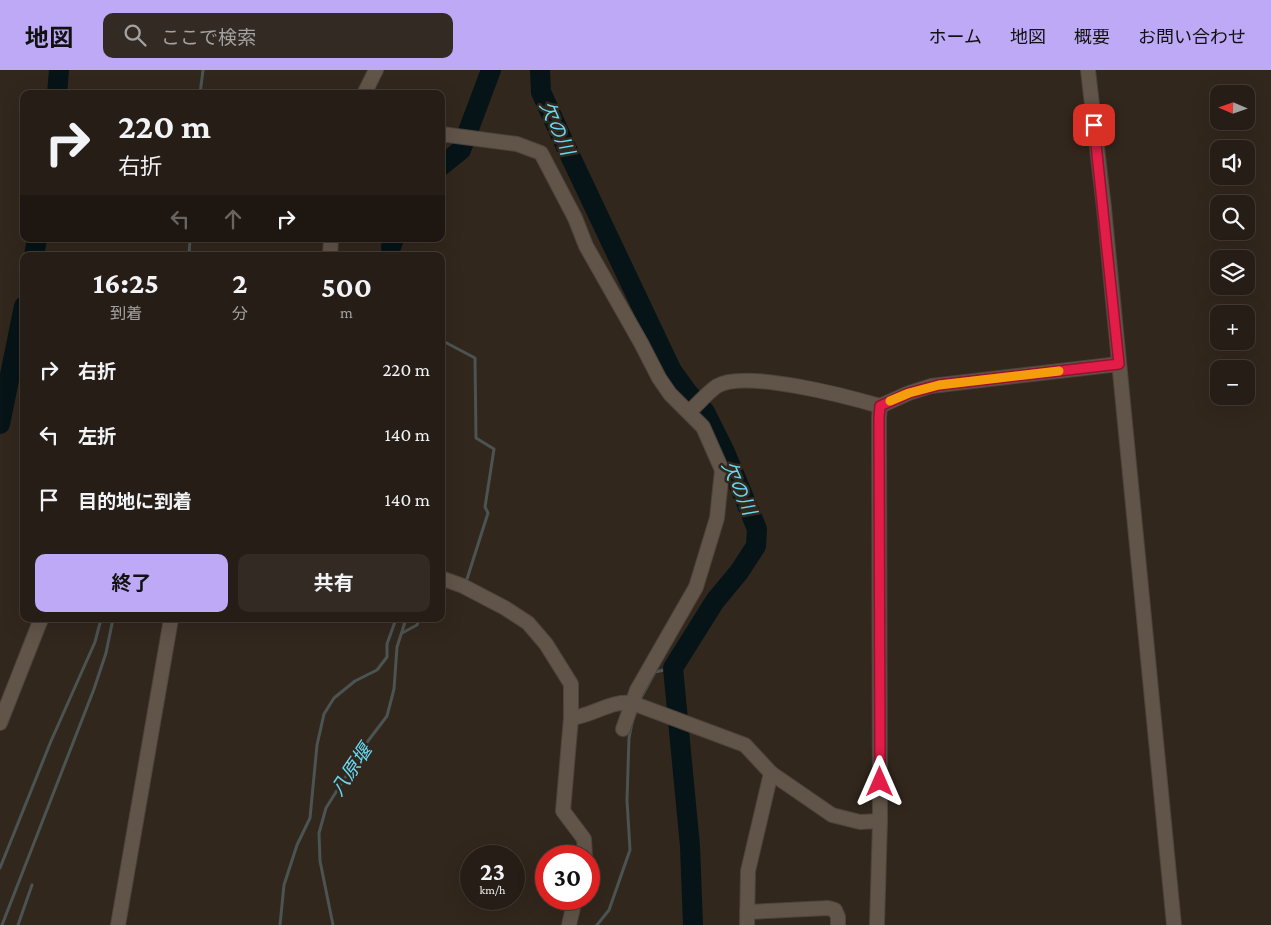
<!DOCTYPE html>
<html lang="ja">
<head>
<meta charset="utf-8">
<style>
  :root { --surface:#261d16; --page:#322a23; --text:#f1f3f6; --muted:#a4a2a1; --line:#423b35; --accent:#bda9f5 }
  body { margin:0; font-family:"Crimson Pro","Noto Sans JP",serif; background:var(--page); color:var(--text); height:100vh; display:flex; flex-direction:column; font-size:19px; white-space:nowrap }
  * { box-sizing:border-box; margin:0 }
  p { font-size:16px; color:var(--muted) }
  .icon { flex:none; width:28px; height:28px; fill:none; stroke:currentColor; stroke-width:2; stroke-linecap:round; stroke-linejoin:round }
  .map { position:relative; flex:1; overflow:hidden }
  .side { position:absolute; left:20px; top:182px; width:425px; height:370px; display:flex; flex-direction:column; background:var(--surface); border-radius:10px; box-shadow:0 5px 20px #0002,0 0 0 1px var(--line) }
  .side>* { flex:none }
  .banner { position:absolute; left:20px; top:20px; width:425px; height:152px; border-radius:10px; box-shadow:0 5px 20px #0002,0 0 0 1px var(--line); background:#261d16; color:var(--text); overflow:hidden }
  .needle { width:32px; rotate:272deg }
  .tools { position:absolute; left:1210px; top:15px; display:grid; gap:10px }
  .tools a { display:grid; place-items:center; width:45px; height:45px; border-radius:10px; background:var(--surface); box-shadow:0 5px 20px #0002,0 0 0 1px var(--line); font-size:25px }
  .speed { position:absolute; left:460px; top:775px; display:flex; gap:10px; font-size:25px; font-weight:700; text-align:center }
  .speed>* { display:grid; place-content:center; width:65px; height:65px; border-radius:50%; background:var(--surface); box-shadow:0 5px 20px #0002,0 0 0 1px var(--line); line-height:1 }
  .speed small { font-size:12px; font-weight:400 }
  .speed .limit { border:8px solid #d22; background:#fff; color:#111 }
  .pin { position:absolute; display:grid; place-items:center; width:42px; height:42px; color:#fff; margin:-21px; border-radius:10px; box-shadow:0 2px 8px #0006 }
  .me { position:absolute; width:55px; margin:-28px; rotate:0deg; stroke-linejoin:round; filter:drop-shadow(0 0 4px #0008) }
  .turn { display:flex; align-items:center; gap:18px; height:105px; padding:0 15px; font-size:22px }
  .turn .icon { width:65px; height:65px; stroke-width:2.5 }
  .turn b { display:block; font-size:35px; line-height:42px }
  .lanes { display:flex; align-items:center; height:48px; padding:0 15px; background:#0003; justify-content:center; gap:25px; direction:ltr }
  .lanes .off { opacity:.35 }
  .eta { display:flex; justify-content:space-evenly; align-items:center; height:85px; text-align:center }
  .eta b { font-size:30px; font-weight:700; line-height:35px }
  .action { display:flex; gap:10px; margin-top:auto; padding:10px 15px }
  .action a { flex:1; height:58px; border-radius:10px; background:var(--accent); color:#111; font-size:20px; font-weight:700; line-height:58px; text-align:center }
  .action a+a { background:var(--page); color:var(--text) }
  ul { padding:0; list-style:none }
  li { display:flex; align-items:center; gap:15px; height:65px; padding:0 15px }
  li div { flex:1 }
  li b { display:block; font-size:19px }
  li em { font-style:normal }
  header { display:flex; align-items:center; gap:30px; box-sizing:border-box; height:70px; padding:0 25px; background:var(--accent); color:#111 }
  header strong { font-size:24px }
  nav { display:flex; gap:28px; margin-inline-start:auto; font-size:18px }
  .search { width:350px; height:45px; background:var(--page); display:flex; align-items:center; gap:12px; box-sizing:border-box; padding:0 18px; border-radius:10px; color:var(--muted); font-size:19px }
  .map>svg:first-child { display:block }
  .lines { fill:none; stroke-linecap:round; stroke-linejoin:round }
  .stream { stroke:#4b5353; stroke-width:3 }
  .river { stroke:#061417; stroke-width:20 }
  .minor-casing { stroke:#4d433b; stroke-width:16 }
  .minor { stroke:#615449; stroke-width:14 }
  .route-casing { stroke:#92132f; stroke-width:12 }
  .route { stroke:#e11d48; stroke-width:9 }
  .slow { stroke:#f59e0b; stroke-width:9 }
  .labels { text-anchor:middle; dominant-baseline:central; stroke-width:5; stroke-linejoin:round; paint-order:stroke }
  .water-label { font-size:19px; font-style:italic; fill:#67daf5; stroke:#32271d }
</style>
</head>
<body>
<header>
<strong>地図</strong>
<div class="search"><svg class="icon" aria-label="search" viewBox="0 0 24 24"><circle cx="10" cy="10" r="6"/><path d="M15 15l6 6"/></svg>ここで検索</div>
<nav><a>ホーム</a><a>地図</a><a>概要</a><a>お問い合わせ</a></nav>
</header>
<div class="map">
<svg width="1271" height="855" viewBox="0 0 1271 855">
  <rect width="100%" height="100%" fill="#32271d"/>
  <g class="lines">
    <!-- stream -->
    <g class="stream">
      <path d="M200,24L203,0"/>
      <path d="M391,178L395,186"/>
      <path d="M189,186L190,169"/>
      <path d="M385,186L391,177"/>
      <path d="M441,270L475,288L476,368L494,379L485,437L488,443L467,509"/>
      <path d="M441,388L444,406L441,423"/>
      <path d="M402,563L417,555L419,549"/>
      <path d="M642,626L655,602L673,598"/>
      <path d="M0,798L51,671L95,572L101,549"/>
      <path d="M2,855L94,619L106,583L113,549"/>
      <path d="M18,855L32,815"/>
      <path d="M280,855L284,815L297,775L310,748L317,675L324,644L334,628L355,611L377,600L387,587V574L396,549"/>
      <path d="M333,855L320,791L319,763L326,738L368,671L387,646L394,619L397,577L406,549"/>
      <path d="M597,855L609,840L630,780L627,730L629,668L632,653"/>
    </g>
    <!-- river -->
    <g class="river">
      <path d="M540,0L541,22L565,75L672,301L688,323L705,342L725,382L757,459L756,476L739,502L715,531L673,598L690,776L693,855"/>
      <path d="M57,24L59,0"/>
      <path d="M441,96L461,80L491,0"/>
      <path d="M391,177L394,169"/>
      <path d="M34,186L37,169"/>
      <path d="M0,354L24,236"/>
    </g>
    <defs>
      <g id="minor">
        <path d="M1088,0L1104,138L1174,855"/>
        <path d="M364,24L376,0"/>
        <path d="M441,64L517,74L541,83L575,148L586,176L641,273L659,308L670,324L703,357L722,400L717,448L696,517L637,620L623,659"/>
        <path d="M330,186L331,169"/>
        <path d="M689,342C698,334 707,323 717,316C745,299 849,327 880,336L909,323L931,316L1119,294"/>
        <path d="M441,508L463,516L505,538L528,553L546,574L571,614V648L563,741L584,769L585,786"/>
        <path d="M571,648C593,646 613,628 635,634L745,675L771,703L832,745L860,752L880,751"/>
        <path d="M0,653L41,549"/>
        <path d="M747,842L828,838L835,840L838,847V855"/>
        <path d="M118,855L171,549"/>
        <path d="M569,855L575,829"/>
        <path d="M747,855L748,801L771,703"/>
        <path d="M877,855L880,751L879,348L880,336"/>
      </g>
    </defs>
    <!-- minor casing -->
    <use href="#minor" class="minor-casing"/>
    <!-- minor -->
    <use href="#minor" class="minor"/>
  </g>
  <g class="lines">
    <defs>
      <path id="route" d="M880,712L879,348L880,336L909,323L939,315L1119,294L1094,55"/>
    </defs>
    <!-- route casing -->
    <use href="#route" class="route-casing"/>
    <!-- route -->
    <use href="#route" class="route"/>
    <!-- slow -->
    <path class="slow" d="M890,331L909,323L939,315L1059,301"/>
  </g>
  <g class="labels">
    <!-- water labels -->
    <g class="water-label">
      <text transform="translate(557 58) rotate(66)">欠の川</text>
      <text transform="translate(739 418) rotate(66)">欠の川</text>
      <text transform="translate(351 700) rotate(-56)">八原堰</text>
    </g>
  </g>
</svg>
<div class="tools">
<a><svg class="needle" viewBox="-14 -14 28 28"><path d="M0-13l5 13h-10z" fill="#e53935"/><path d="M0 13l5-13h-10z" fill="#a4a2a1"/></svg></a>
<a><svg class="icon" aria-label="sound" viewBox="0 0 24 24"><path d="M4 9h4l5-4v14l-5-4H4zM17 9q2 3 0 6"/></svg></a>
<a><svg class="icon" aria-label="search" viewBox="0 0 24 24"><circle cx="10" cy="10" r="6"/><path d="M15 15l6 6"/></svg></a>
<a><svg class="icon" aria-label="layers" viewBox="0 0 24 24"><path d="M12 4l9 5-9 5-9-5zM3 14l9 5 9-5"/></svg></a>
<a>+</a>
<a>−</a>
</div>
<div class="speed"><div>23<small>km/h</small></div><div class="limit">30</div></div>
<div class="pin" style="left:1094px;top:55px;background:#d93025"><svg class="icon" aria-label="arrive" viewBox="0 0 24 24"><path d="M6 21V4h12l-3 4 3 4H6"/></svg></div>
<svg class="me" style="left:880px;top:712px" viewBox="-20 -20 40 40"><path d="M0-17L14 15 0 8-14 15z" fill="#e11d48" stroke="#fff" stroke-width="4"/></svg>
<div class="banner">
<div class="turn"><svg class="icon" aria-label="right" viewBox="0 0 24 24"><path d="M7 20v-9h11M14 6l5 5-5 5"/></svg><div><b>220 m</b>右折</div></div>
<div class="lanes"><svg class="icon off" aria-label="left" viewBox="0 0 24 24"><path d="M17 20v-9H6M10 6l-5 5 5 5"/></svg><svg class="icon off" aria-label="ahead" viewBox="0 0 24 24"><path d="M12 20V5M6 11l6-6 6 6"/></svg><svg class="icon" aria-label="right" viewBox="0 0 24 24"><path d="M7 20v-9h11M14 6l5 5-5 5"/></svg></div>
</div>
<section class="side">
<div class="eta">
<div><b>16:25</b><p>到着</p></div>
<div><b>2</b><p>分</p></div>
<div><b>500</b><p>m</p></div>
</div>
<ul>
<li><svg class="icon" aria-label="right" viewBox="0 0 24 24"><path d="M7 20v-9h11M14 6l5 5-5 5"/></svg><div><b>右折</b></div><em>220 m</em></li>
<li><svg class="icon" aria-label="left" viewBox="0 0 24 24"><path d="M17 20v-9H6M10 6l-5 5 5 5"/></svg><div><b>左折</b></div><em>140 m</em></li>
<li><svg class="icon" aria-label="arrive" viewBox="0 0 24 24"><path d="M6 21V4h12l-3 4 3 4H6"/></svg><div><b>目的地に到着</b></div><em>140 m</em></li>
</ul>
<div class="action"><a>終了</a><a>共有</a></div>
</section>
</div>
</body>
</html>
